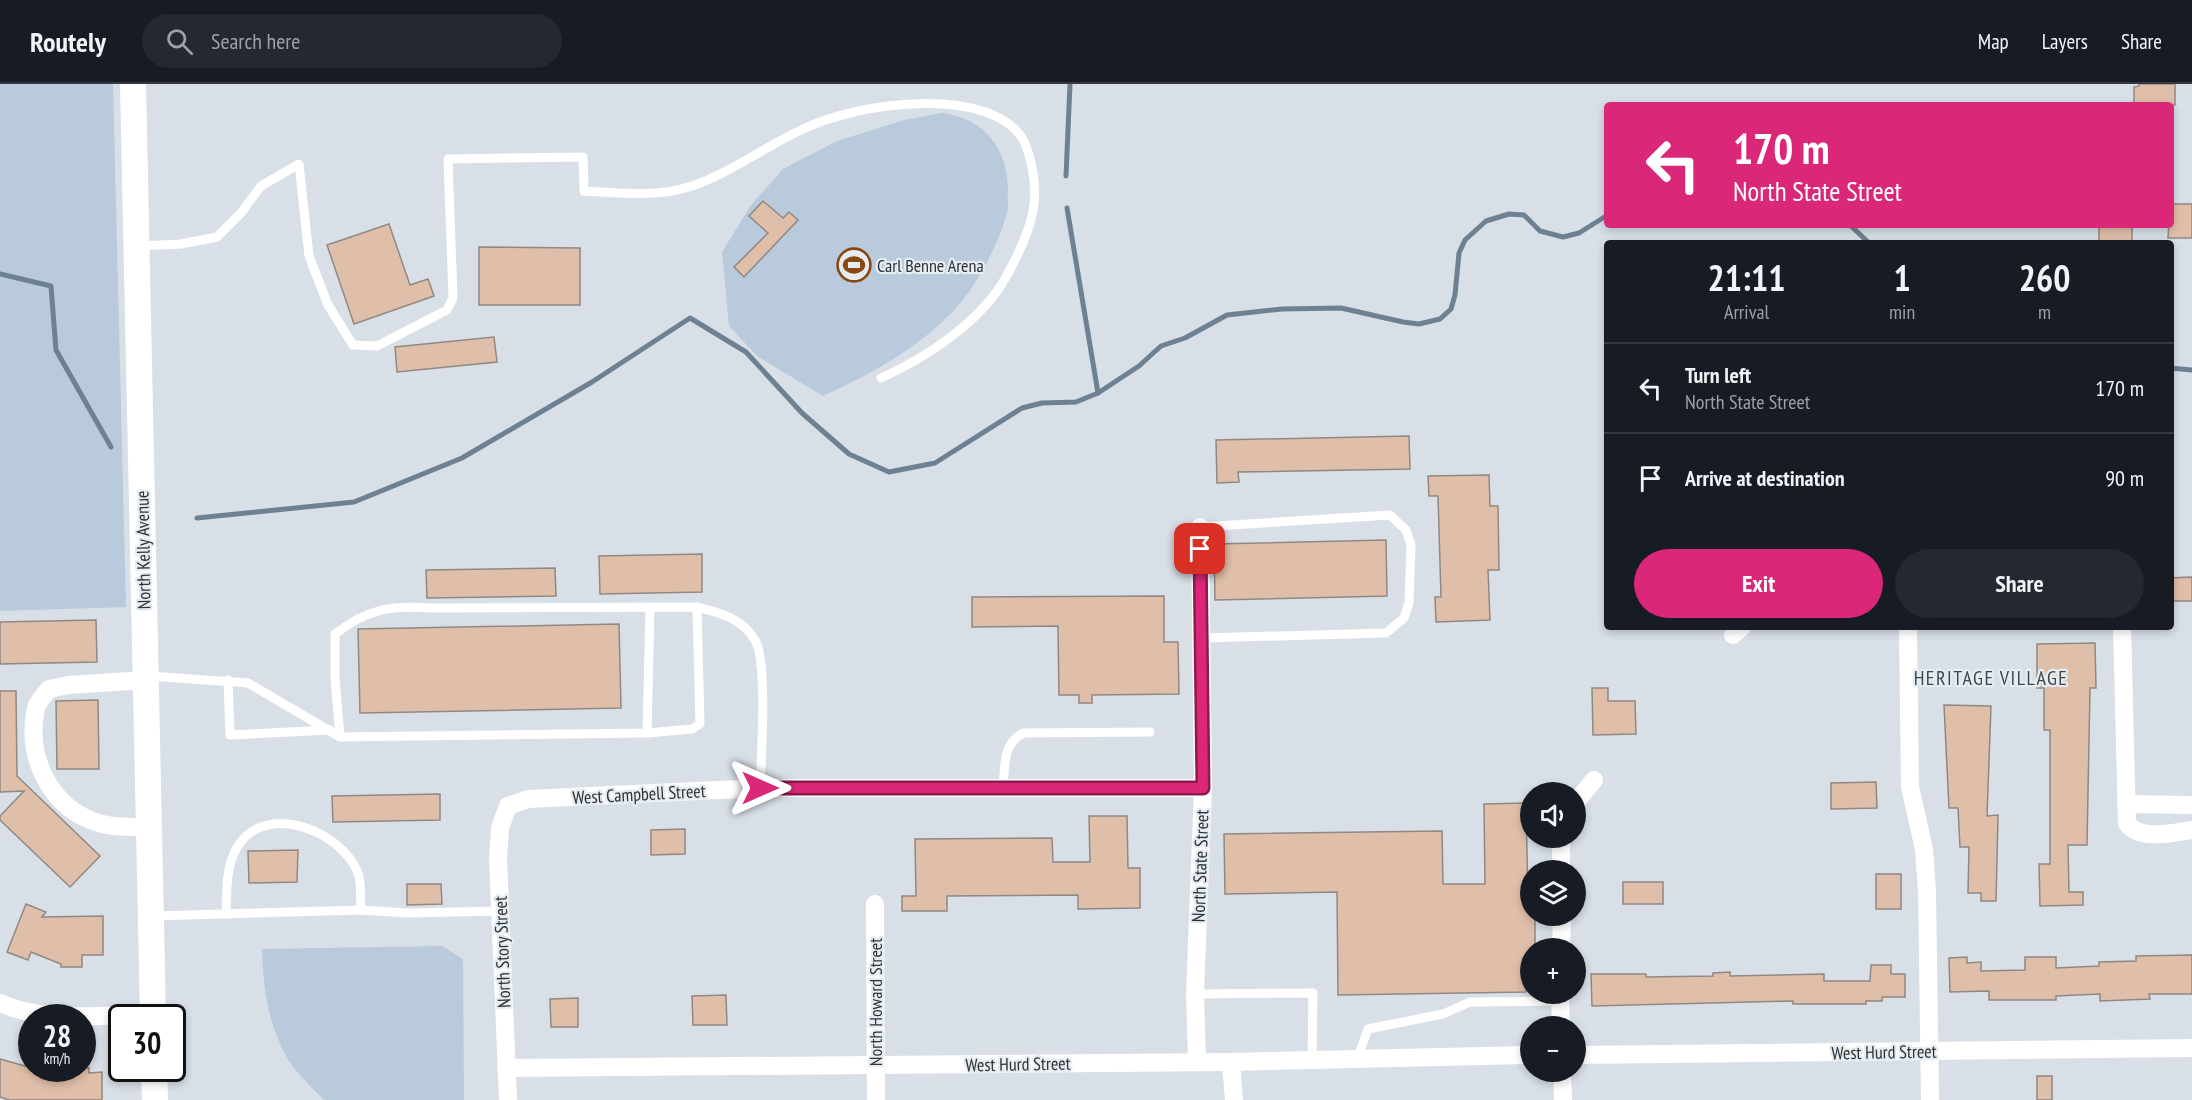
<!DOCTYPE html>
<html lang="en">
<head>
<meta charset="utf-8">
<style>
  :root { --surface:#171b24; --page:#242831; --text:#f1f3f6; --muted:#9ea1a6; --line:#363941; --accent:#db2777 }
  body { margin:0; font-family:"PT Sans Narrow",sans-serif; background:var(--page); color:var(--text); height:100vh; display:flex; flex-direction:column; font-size:22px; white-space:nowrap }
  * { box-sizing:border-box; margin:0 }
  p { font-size:20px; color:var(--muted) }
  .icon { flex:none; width:33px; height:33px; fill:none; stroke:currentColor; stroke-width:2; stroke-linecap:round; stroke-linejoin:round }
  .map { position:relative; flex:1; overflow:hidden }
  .details { position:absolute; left:1604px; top:156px; width:570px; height:390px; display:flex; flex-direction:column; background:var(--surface); border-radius:6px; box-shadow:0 3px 9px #0003 }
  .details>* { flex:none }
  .banner { position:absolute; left:1604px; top:18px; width:570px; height:126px; border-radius:6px; box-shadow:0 3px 9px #0003; background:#db2777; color:#fff; overflow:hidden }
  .buttons { position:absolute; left:1520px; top:698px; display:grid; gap:12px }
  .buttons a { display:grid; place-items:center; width:66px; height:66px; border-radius:50%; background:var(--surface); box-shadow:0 3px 9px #0003; font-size:30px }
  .speed { position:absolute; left:18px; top:920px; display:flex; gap:12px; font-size:30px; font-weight:700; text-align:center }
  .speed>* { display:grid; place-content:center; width:78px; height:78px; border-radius:50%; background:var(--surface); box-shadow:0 3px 9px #0003; line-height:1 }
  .speed small { font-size:15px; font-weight:400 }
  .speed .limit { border:3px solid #111; border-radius:9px; background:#fff; color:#111 }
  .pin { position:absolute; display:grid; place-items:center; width:51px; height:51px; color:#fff; margin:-26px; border-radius:12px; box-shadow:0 3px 9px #0006 }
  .me { position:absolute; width:66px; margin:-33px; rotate:90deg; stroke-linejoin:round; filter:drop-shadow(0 0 4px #0008) }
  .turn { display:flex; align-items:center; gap:21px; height:126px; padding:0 30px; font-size:27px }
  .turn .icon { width:78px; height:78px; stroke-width:2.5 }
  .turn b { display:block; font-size:42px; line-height:51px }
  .eta { display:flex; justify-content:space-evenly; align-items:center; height:102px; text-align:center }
  .eta b { font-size:36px; font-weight:700; line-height:42px }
  .primary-button { display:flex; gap:12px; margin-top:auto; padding:12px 30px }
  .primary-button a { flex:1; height:69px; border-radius:36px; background:var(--accent); color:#fff; font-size:24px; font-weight:700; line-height:69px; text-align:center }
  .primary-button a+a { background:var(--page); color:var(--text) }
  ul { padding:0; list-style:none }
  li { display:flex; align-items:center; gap:18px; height:90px; padding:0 30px; border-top:2px solid var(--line) }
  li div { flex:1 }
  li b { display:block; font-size:22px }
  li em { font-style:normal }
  header { display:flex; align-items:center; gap:36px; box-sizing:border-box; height:84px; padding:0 30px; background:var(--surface); border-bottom:2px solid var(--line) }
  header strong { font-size:28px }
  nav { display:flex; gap:33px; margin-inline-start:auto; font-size:21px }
  .search { width:420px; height:54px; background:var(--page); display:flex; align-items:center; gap:15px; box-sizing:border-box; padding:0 21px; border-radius:33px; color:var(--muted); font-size:22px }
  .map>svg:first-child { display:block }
  .green { fill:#b8cadb }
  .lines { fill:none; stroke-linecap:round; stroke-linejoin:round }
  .stream { stroke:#6d8193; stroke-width:5 }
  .building { fill:#e0bfaa; stroke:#908883; stroke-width:1.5 }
  .lane { stroke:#fff; stroke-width:9 }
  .street { stroke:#fff; stroke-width:18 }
  .secondary { stroke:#fff; stroke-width:26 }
  .route-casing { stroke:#8e194d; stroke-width:15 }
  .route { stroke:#db2777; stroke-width:10 }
  .labels { text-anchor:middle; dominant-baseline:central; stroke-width:4.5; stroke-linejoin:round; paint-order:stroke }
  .poi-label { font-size:18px; fill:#2f3234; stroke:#e5edf3; text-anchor:start }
  .street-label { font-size:18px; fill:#2f3234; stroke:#e5edf3 }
  .neighbourhood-label { font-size:20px; letter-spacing:1.5px; fill:#41464c; stroke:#e5edf3 }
</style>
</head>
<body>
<header>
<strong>Routely</strong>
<div class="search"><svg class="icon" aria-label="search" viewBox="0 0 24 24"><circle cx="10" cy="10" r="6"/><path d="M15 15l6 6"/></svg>Search here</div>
<nav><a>Map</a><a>Layers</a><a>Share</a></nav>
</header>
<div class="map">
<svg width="2192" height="1016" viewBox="0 0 2192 1016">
  <rect width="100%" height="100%" fill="#d8dfe6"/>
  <!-- green -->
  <g class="green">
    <path d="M0,0H113L126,523L0,527Z"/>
    <path d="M942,29C984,34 1008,64 1008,107C1007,114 1009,122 1007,129C998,161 978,200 955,225C919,264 871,290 823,312L757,272L729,242L722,168L751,121L783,85L837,57L904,36Z"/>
    <path d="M442,862L463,875L464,1016H324C312,1003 296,989 287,974C268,940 263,903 262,865Z"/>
  </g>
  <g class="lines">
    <!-- stream -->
    <g class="stream">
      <path d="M1066,92L1070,0"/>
      <path d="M1067,124L1098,309"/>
      <path d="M1850,141L1869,159"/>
      <path d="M0,190L51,202L56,266L111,363"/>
      <path d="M2170,284L2192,286"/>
      <path d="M197,434L354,418L462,374L592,298L690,234L746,268L802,329L849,370L889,388L935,379L1022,324L1042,319L1076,318L1098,309L1139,282L1161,262L1185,254L1227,231L1282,225L1341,224L1403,238L1419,240L1440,235L1451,225L1455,211L1459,169L1465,156L1486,137L1509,130L1524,131L1540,147L1563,153L1579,149L1606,132"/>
    </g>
  </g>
  <!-- building -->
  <g class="building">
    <path d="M2139,0H2175V21H2134V3L2139,2Z"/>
    <path d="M763,117L783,134L789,128L798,136L744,193L734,183L768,149L749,132Z"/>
    <path d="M2170,120H2192V154H2168Z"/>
    <path d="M389,140L410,201L428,195L434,212L354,240L327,161Z"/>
    <rect x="2099" y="141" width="33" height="18"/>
    <path d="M479,163L580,164V221H479Z"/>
    <path d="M494,253L497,278L397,288L395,263Z"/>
    <path d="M1409,352L1410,385L1238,388L1239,398L1217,399L1216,356Z"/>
    <path d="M1489,391L1490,422H1498L1499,486H1488L1490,536L1436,538L1435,513H1441L1438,412H1429L1428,392Z"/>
    <path d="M1386,456L1387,512L1215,516L1214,460Z"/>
    <path d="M702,470V508L600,510L599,472Z"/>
    <path d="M555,484L556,512L427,514L426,486Z"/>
    <path d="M2192,493V517H2170V494Z"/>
    <path d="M1164,512V558H1178L1179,610L1092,611V619H1079V611H1059L1058,542L972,543V513Z"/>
    <path d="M96,536L97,578L0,580V538Z"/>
    <path d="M619,540L621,624L360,629L358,545Z"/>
    <path d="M2095,559L2096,604H2090L2087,761H2068L2069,808H2083V821L2040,822L2039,780H2050V646H2044V604H2037V560Z"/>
    <path d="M1592,604H1608V617H1635L1636,650L1593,651Z"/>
    <path d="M0,607H16L17,692L100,772L70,803L0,736V732L24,707L0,708Z"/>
    <path d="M98,616L99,685H57L56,617Z"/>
    <path d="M1944,621L1991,622L1987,732L1998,731L1996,817H1981V809H1968L1969,763H1960L1958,724H1949Z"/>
    <path d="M1876,698L1877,724L1831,725V699Z"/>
    <path d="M440,710V736L333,738L332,712Z"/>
    <path d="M1526,719L1528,817L1530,831H1535V864H1530V874H1526V908L1338,911L1337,808L1225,810L1224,750L1442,747L1443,800H1485L1484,720Z"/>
    <path d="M1089,732H1127L1128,784H1140V824L1078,825V811L947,812V827H902V812H916L915,755L1052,754L1053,778H1090Z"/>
    <path d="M685,745V770L651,771V746Z"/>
    <path d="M298,766L297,798L249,799L248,767Z"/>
    <rect x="1876" y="790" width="25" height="35"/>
    <rect x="1623" y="798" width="40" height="22"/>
    <path d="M407,800H441L442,820L407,821Z"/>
    <path d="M26,820L46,828L42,833L103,832V871H82V883H61V880L31,868L28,876L7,868Z"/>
    <path d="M2192,871V910H2149L2150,915L2100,917V910L2056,912V916H1989V907L1950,908L1949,874L1967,873V879L1981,878V887L2025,886V873H2056V884L2099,882V878L2136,877V872Z"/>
    <path d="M1871,881H1891V890H1905V913H1882V917H1866V920H1793V917L1592,922L1591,890H1646V893L1713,892V889L1730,888V892L1824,890V897H1870Z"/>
    <path d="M726,911L727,941H693L692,912Z"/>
    <path d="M578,914V943H551L550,915Z"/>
    <path d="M0,975L32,984H89V989L102,988V1016H9L0,1013Z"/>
    <rect x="2037" y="992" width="15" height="24"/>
  </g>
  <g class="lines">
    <!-- lane -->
    <g class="lane">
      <path d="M138,162L181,160L217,153L241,129L261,102L299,80L309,172L328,221L353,261L377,262L447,226L453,214L448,75L583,73L584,107C621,109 656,114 692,102C730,89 765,63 801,46C859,17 995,0 1025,59C1045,112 1032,146 1006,193C982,237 926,274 881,294"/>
      <path d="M1200,443L1390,431L1406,446L1411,461L1409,519L1404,534L1386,549L1202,554"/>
      <path d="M149,592L248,599L340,653L647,649L692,645L700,640L697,523"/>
      <path d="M228,596L230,651L330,646"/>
      <path d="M647,649L650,523"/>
      <path d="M340,653L335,595V550C367,525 391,521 431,524L697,523C720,529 742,534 755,556C768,578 761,676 760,704"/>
      <path d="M1003,705C1005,684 1002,658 1024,649L1150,648"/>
      <path d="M226,830C227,808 225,782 238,762C266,717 342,747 358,789C362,799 360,815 361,826"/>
      <path d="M153,832L361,826L408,829L501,827"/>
      <path d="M1195,910L1313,909L1312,976"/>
      <path d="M1357,975L1368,945L1443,930L1470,918L1560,917"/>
    </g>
    <!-- street -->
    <g class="street">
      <path d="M1908,543L1910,703L1924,765L1927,806L1930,1016"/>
      <path d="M2122,543L2127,739C2138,757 2173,749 2192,746"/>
      <path d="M1733,551L1742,543"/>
      <path d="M146,596L68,601L49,605C45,610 38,617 36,624C26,669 47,718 90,736C109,744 129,743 149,743"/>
      <path d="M1575,719L1594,696"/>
      <path d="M2126,720L2192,721"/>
      <path d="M1561,753V786"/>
      <path d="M875,820L876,1016"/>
      <path d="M1561,864L1562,831"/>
      <path d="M1560,909L1561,942"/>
      <path d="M0,919C42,939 107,931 153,930"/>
      <path d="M1575,971L2192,964"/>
      <path d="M1197,978L1195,910L1203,704L1200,443"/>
      <path d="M1231,978L1234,1016"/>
      <path d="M506,984L1231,978L1530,971"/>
      <path d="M1562,987L1563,1016"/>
      <path d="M508,1016L498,774L500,744L508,722L528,715L760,704H1203"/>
    </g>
    <!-- secondary -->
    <g class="secondary">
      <path d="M133,0L153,933"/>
      <path d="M154,984L155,1016"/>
    </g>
  </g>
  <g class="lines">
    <defs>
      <path id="route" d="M760,704H1203L1200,465"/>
    </defs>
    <!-- route casing -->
    <use href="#route" class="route-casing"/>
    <!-- route -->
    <use href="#route" class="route"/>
  </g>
  <!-- icons -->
  <defs>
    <symbol id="stadium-ring" viewBox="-11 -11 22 22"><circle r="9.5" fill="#e5edf3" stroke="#884810" stroke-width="1.5"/><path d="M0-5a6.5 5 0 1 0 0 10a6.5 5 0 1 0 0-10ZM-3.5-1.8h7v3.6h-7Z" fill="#884810"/></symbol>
  </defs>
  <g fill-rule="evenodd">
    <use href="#stadium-ring" x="835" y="162" width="38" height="38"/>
  </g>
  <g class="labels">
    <!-- poi labels -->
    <g class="poi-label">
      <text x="877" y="181">Carl Benne Arena</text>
    </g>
    <!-- street labels -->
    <g class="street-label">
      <text transform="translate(143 466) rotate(-91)">North Kelly Avenue</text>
      <text transform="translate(639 710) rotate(-3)">West Campbell Street</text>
      <text transform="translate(1200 782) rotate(-88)">North State Street</text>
      <text transform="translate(502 868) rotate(-92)">North Story Street</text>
      <text transform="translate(875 918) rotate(-90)">North Howard Street</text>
      <text transform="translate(1884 968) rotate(-1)">West Hurd Street</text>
      <text transform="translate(1018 980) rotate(-1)">West Hurd Street</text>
    </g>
    <!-- neighbourhood labels -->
    <g class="neighbourhood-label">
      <text x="1991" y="594">HERITAGE VILLAGE</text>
    </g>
  </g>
</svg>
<div class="buttons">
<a><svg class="icon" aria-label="sound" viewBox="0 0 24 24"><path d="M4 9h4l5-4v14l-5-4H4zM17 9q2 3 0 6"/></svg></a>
<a><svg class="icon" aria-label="layers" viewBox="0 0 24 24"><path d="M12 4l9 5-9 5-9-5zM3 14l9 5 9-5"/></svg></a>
<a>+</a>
<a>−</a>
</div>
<div class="speed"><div>28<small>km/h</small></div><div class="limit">30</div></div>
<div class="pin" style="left:1200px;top:465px;background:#d93025"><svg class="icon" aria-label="arrive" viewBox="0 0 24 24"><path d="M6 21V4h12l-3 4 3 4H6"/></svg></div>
<svg class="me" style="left:760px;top:704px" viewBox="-20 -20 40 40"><path d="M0-17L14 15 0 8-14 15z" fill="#db2777" stroke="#fff" stroke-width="4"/></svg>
<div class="banner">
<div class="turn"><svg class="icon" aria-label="left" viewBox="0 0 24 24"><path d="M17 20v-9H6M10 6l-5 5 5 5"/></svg><div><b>170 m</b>North State Street</div></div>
</div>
<section class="details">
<div class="eta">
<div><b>21:11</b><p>Arrival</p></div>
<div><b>1</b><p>min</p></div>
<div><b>260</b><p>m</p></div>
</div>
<ul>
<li><svg class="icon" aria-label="left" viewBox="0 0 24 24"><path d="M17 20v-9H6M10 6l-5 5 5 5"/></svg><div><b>Turn left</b><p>North State Street</p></div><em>170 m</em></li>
<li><svg class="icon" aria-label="arrive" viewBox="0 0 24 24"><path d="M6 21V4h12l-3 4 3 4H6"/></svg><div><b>Arrive at destination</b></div><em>90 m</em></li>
</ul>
<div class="primary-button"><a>Exit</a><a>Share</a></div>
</section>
</div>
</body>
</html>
